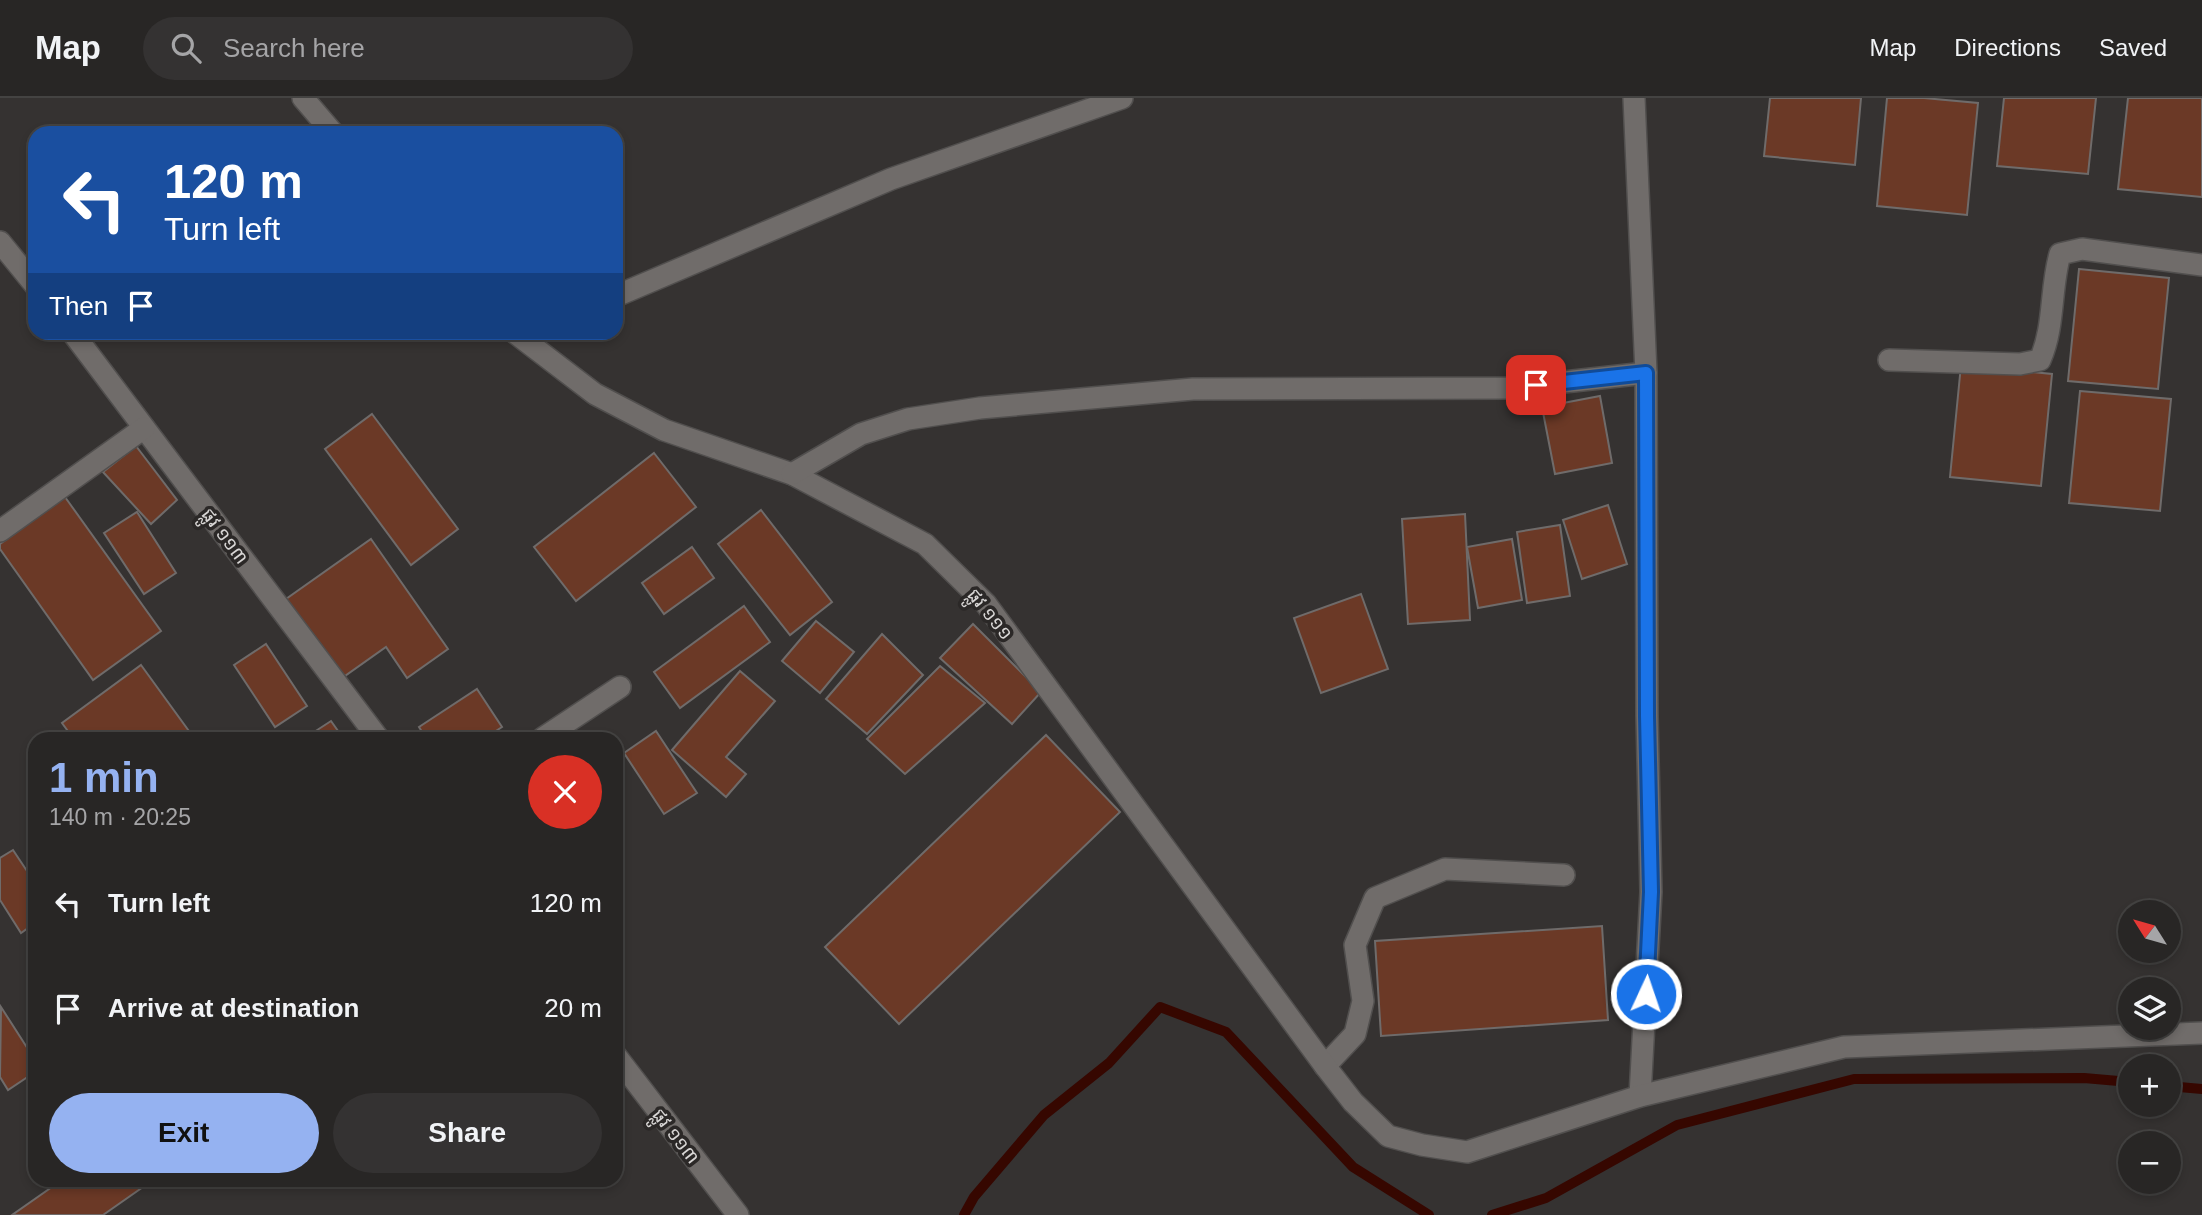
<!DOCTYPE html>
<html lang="en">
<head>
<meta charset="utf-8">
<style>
  :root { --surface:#282625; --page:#343232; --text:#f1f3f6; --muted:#a5a5a7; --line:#444342; --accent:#95b2f1 }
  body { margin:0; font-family:Arial,"Noto Sans Khmer",sans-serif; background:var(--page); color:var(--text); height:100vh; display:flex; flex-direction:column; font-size:26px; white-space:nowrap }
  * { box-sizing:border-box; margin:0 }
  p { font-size:23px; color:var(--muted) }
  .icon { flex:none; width:38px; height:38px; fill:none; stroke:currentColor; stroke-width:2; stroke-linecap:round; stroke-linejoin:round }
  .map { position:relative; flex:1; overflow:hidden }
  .panel { position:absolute; left:28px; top:634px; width:595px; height:455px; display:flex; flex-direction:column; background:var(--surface); border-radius:21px; box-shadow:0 4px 10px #0003,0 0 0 2px var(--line) }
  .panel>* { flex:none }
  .hud { position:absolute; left:28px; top:28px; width:595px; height:214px; border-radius:21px; box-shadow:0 4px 10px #0003,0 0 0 2px var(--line); background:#1a4fa0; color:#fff; overflow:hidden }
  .needle { width:46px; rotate:307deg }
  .controls { position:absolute; left:2118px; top:802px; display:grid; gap:14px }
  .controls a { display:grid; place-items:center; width:63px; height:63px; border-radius:50%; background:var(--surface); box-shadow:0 4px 10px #0003,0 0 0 2px var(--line); font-size:35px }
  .pin { position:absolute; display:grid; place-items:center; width:60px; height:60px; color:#fff; margin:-30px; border-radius:14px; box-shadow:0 4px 10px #0006 }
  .me { position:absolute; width:77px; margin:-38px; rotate:3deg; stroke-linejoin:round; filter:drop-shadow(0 0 5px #0008) }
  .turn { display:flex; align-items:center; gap:24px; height:147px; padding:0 21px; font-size:32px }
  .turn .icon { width:91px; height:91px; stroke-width:2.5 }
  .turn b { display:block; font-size:49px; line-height:60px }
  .then { display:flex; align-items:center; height:66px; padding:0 21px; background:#0003; gap:14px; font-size:26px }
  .round { display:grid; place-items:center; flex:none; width:74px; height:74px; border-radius:37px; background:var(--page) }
  .summary { display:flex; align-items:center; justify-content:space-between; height:119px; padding:0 21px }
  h1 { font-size:42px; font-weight:600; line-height:52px; color:var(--accent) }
  .action { display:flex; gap:14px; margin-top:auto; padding:14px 21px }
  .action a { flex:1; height:80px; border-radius:42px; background:var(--accent); color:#111; font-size:28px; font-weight:600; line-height:80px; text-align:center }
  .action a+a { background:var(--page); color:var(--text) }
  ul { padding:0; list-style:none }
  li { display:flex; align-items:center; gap:21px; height:105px; padding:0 21px }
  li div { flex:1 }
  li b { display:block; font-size:26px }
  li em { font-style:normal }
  header { display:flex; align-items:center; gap:42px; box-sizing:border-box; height:98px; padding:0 35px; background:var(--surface); border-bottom:2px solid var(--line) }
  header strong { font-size:33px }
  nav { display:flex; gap:38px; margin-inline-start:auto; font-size:24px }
  .search { width:490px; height:63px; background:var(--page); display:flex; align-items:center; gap:18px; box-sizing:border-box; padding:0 24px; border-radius:38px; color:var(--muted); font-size:26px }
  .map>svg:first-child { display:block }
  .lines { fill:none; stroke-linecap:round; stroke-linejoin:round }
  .stream { stroke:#360700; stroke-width:10 }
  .building { fill:#6b3926; stroke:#6f6b6a; stroke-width:2 }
  .lane-casing { stroke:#514f4e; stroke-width:24 }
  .street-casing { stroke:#514f4e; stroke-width:24 }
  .lane { stroke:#706c6a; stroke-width:21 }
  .street { stroke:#706c6a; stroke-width:21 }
  .route-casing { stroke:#114b97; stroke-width:18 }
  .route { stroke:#1a73e8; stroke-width:12 }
  .labels { text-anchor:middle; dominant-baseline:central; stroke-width:7; stroke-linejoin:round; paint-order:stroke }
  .street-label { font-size:19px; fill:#d8d6d5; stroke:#2b2827 }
</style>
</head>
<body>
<header>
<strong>Map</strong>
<div class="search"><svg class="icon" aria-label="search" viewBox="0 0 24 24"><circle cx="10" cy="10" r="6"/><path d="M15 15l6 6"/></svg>Search here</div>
<nav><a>Map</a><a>Directions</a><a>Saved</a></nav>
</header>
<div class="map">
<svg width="2202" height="1117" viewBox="0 0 2202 1117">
  <rect width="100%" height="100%" fill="#353231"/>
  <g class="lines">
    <!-- stream -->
    <g class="stream">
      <path d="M2168,988L2202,991"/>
      <path d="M964,1117L974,1099L1044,1017L1109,965L1160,909L1226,934L1353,1069L1429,1117"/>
      <path d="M1492,1117L1546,1100L1677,1027L1854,981L2084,980L2130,984"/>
    </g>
  </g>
  <!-- building -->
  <g class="building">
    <path d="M1770,0H1861L1855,67L1764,58Z"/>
    <path d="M1887,0H1924L1978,5L1967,117L1877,108Z"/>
    <path d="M2004,0H2096L2088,76L1997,68Z"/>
    <path d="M2128,0H2202V99L2118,91Z"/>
    <path d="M2079,171L2169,180L2158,291L2068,283Z"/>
    <path d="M1961,267L2052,276L2041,388L1950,379Z"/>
    <path d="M2080,293L2171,301L2160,413L2069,405Z"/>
    <path d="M1600,298L1612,365L1555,376L1542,309Z"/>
    <path d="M372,316L458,431L411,467L325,351Z"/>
    <path d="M136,348L177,402L151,426L103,374Z"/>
    <path d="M654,355L696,409L576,503L534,449Z"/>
    <path d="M65,399L161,533L93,582L0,451V446Z"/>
    <path d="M1608,407L1627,466L1582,481L1563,422Z"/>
    <path d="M761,412L832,504L790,537L718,446Z"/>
    <path d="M137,414L176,475L144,496L104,435Z"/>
    <path d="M1465,416L1470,522L1408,526L1402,421Z"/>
    <path d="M1560,427L1570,498L1527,505L1517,434Z"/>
    <path d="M371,441L448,551L407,580L386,549L342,580L286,501Z"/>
    <path d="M1512,441L1522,502L1478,510L1467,449Z"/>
    <path d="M692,449L714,480L664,516L642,485Z"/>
    <path d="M1361,496L1388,571L1321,595L1294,520Z"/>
    <path d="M744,508L770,544L680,610L654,574Z"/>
    <path d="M816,523L854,554L820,595L782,563Z"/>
    <path d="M973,526L1041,594L1012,626L940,560Z"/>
    <path d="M882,536L923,577L867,636L826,601Z"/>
    <path d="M266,546L307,608L275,629L234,567Z"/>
    <path d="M141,567L194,640H73L62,625Z"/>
    <path d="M940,568L985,605L905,676L867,641Z"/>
    <path d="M740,573L775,603L726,659L746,676L726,699L672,652Z"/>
    <path d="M477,591L502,629L485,640H426L419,629Z"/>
    <path d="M331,623L343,640H305Z"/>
    <path d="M656,633L697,695L664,716L624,655Z"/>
    <path d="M1046,637L1120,714L899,926L825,849Z"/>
    <path d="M13,752L35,785V825L21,835L0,802V760Z"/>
    <path d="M1602,828L1608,922L1381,938L1375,843Z"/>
    <path d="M1,909L35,962V974L8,992L0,979Z"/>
    <path d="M62,1082H153L103,1117H12Z"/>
  </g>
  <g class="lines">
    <defs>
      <path id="lane" d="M1325,968L1355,936L1363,903L1355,847L1375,800L1445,771L1564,777"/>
      <g id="street">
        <path d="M303,0L333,35"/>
        <path d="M1634,0L1646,275L1647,618L1651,794L1640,998"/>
        <path d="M0,144L35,187"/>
        <path d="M616,198L891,81L1122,0"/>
        <path d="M72,234L378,640"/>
        <path d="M514,234L595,296L664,332L792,376L925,446L986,506L1325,968L1353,1004L1388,1038L1422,1047L1467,1054L1640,998L1844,949L2202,935"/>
        <path d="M1889,262L2020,266L2040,262C2055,228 2050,191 2060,156L2082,151L2202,167"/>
        <path d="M792,376L861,336L908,321L980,310L1193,291L1509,290L1646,275"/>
        <path d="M0,433L144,330"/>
        <path d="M543,640L620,589"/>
        <path d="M616,958L738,1117"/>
      </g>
    </defs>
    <!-- lane casing -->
    <use href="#lane" class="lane-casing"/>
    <!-- street casing -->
    <use href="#street" class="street-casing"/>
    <!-- lane -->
    <use href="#lane" class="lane"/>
    <!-- street -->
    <use href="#street" class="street"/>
  </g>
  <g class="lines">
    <defs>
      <path id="route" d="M1536,287L1646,275L1647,618L1651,794L1646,896"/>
    </defs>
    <!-- route casing -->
    <use href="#route" class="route-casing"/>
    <!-- route -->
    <use href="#route" class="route"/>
  </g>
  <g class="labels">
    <!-- street labels -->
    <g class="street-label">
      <text transform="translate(225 438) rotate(53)">ផ្លូវ ១១៣</text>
      <text transform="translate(990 516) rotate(51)">ផ្លូវ ១១១</text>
      <text transform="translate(676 1038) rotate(52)">ផ្លូវ ១១៣</text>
    </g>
  </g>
</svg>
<div class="controls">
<a><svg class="needle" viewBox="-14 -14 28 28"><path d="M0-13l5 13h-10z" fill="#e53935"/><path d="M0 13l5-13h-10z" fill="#a5a5a7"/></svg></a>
<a><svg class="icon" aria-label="layers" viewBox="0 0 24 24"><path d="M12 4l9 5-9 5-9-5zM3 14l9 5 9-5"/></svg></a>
<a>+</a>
<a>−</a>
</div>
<div class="pin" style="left:1536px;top:287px;background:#d93025"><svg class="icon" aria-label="arrive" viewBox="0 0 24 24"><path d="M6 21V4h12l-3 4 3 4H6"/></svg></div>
<svg class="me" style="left:1646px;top:896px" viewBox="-20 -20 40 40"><circle r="17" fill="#1a73e8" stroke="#fff" stroke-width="3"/><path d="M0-11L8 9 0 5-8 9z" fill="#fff"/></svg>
<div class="hud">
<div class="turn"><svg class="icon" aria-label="left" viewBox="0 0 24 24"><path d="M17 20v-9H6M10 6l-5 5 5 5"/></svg><div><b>120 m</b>Turn left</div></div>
<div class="then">Then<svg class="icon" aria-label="arrive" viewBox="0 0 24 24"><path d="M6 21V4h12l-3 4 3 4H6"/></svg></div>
</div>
<section class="panel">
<div class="summary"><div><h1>1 min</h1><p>140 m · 20:25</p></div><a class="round" style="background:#d93025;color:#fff"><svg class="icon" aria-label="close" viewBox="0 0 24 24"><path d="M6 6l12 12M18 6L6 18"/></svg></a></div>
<ul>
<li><svg class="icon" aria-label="left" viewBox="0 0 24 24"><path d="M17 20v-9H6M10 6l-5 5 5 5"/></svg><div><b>Turn left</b></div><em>120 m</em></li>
<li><svg class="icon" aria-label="arrive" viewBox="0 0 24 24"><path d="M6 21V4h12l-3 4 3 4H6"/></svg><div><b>Arrive at destination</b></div><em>20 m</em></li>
</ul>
<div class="action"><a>Exit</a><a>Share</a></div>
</section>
</div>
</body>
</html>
